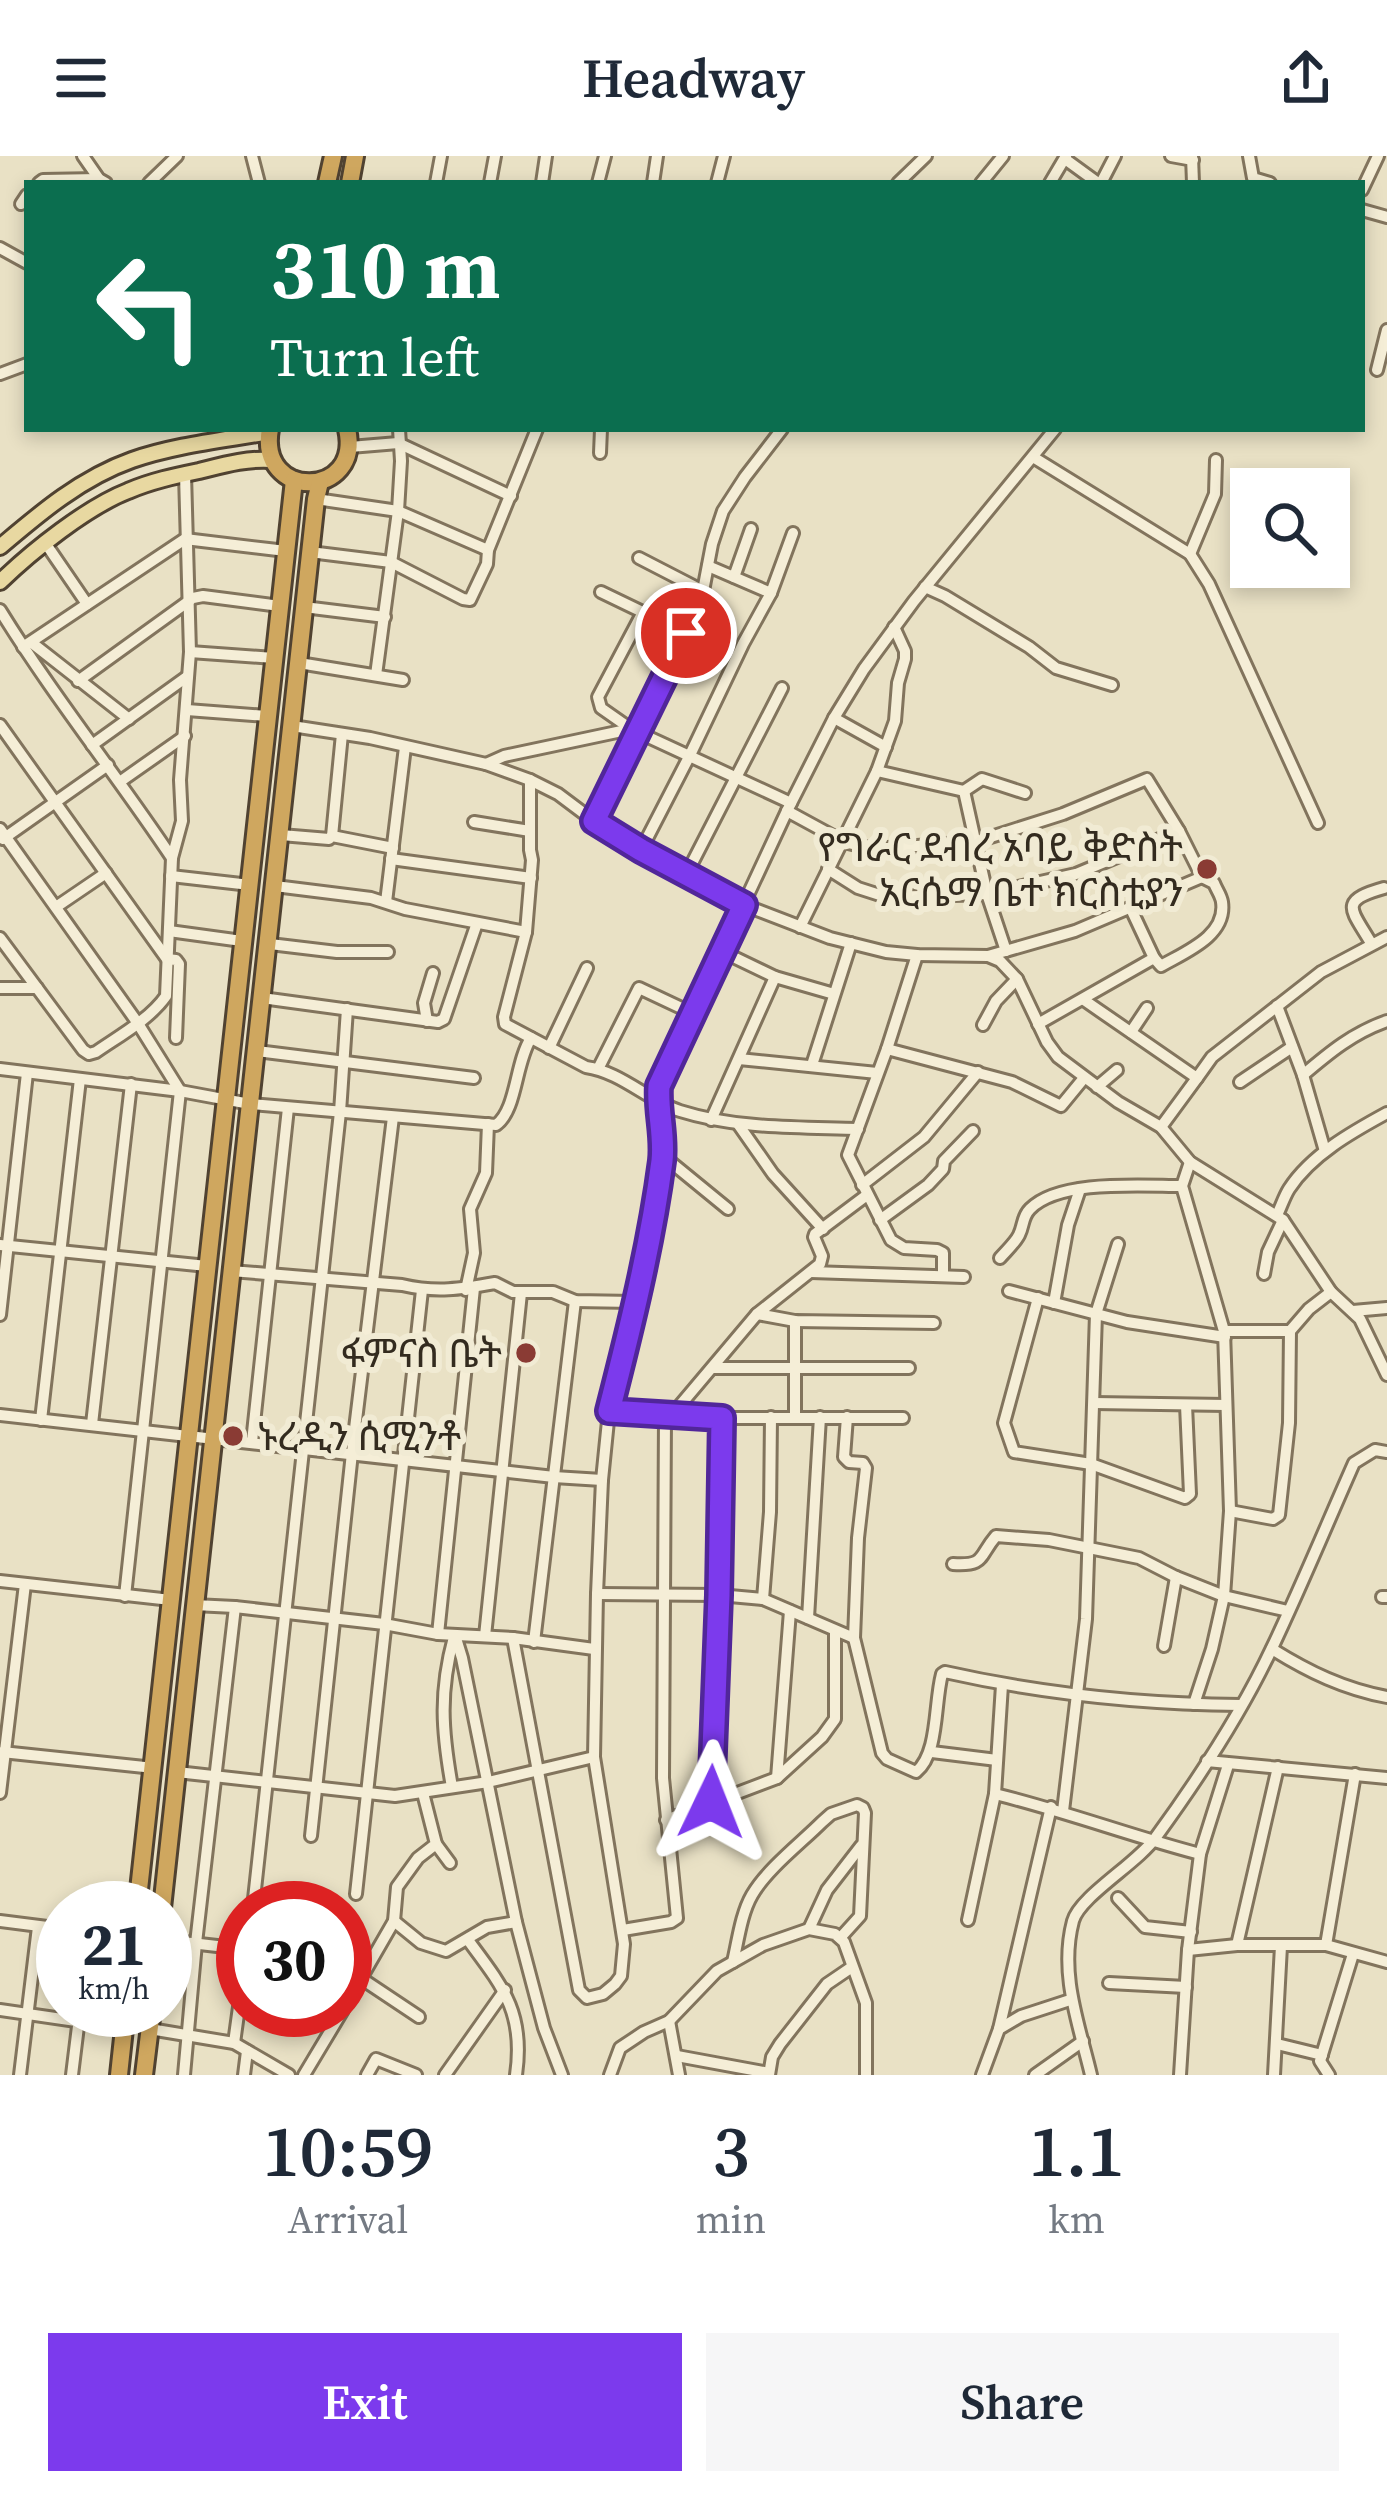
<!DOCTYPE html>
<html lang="en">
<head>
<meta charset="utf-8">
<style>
  :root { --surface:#fff; --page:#f6f6f7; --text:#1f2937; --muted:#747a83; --accent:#7c3aed }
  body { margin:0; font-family:"Source Serif 4","Noto Sans Ethiopic",serif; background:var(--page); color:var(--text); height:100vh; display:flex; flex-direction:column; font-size:45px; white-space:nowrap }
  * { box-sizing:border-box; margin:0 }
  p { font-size:39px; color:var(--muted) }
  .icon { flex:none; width:66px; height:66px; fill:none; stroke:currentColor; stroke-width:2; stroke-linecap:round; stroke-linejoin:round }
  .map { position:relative; height:1919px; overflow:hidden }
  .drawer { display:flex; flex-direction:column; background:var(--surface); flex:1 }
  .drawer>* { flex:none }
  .top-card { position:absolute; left:24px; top:24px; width:1341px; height:252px; border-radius:0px; box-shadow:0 6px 18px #0003; background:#0b6e4f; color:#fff; overflow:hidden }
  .tools { position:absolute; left:1230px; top:312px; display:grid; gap:24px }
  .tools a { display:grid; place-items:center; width:120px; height:120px; border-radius:0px; background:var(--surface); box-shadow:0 6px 18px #0003; font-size:60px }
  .speed { position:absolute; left:36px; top:1725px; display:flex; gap:24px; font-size:60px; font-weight:700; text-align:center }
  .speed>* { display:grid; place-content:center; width:156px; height:156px; border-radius:50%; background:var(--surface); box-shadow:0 6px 18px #0003; line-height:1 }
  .speed small { font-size:30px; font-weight:400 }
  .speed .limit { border:18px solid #d22; background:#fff; color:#111 }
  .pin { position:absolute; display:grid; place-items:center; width:102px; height:102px; color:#fff; margin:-51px; border:6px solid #fff; border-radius:50%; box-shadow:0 3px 12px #0007 }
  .me { position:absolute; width:132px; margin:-66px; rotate:2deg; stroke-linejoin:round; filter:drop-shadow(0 0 9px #0008) }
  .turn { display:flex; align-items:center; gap:42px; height:252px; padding:0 48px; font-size:54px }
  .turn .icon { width:156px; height:156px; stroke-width:2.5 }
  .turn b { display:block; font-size:84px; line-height:102px }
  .eta { display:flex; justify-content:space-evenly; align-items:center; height:204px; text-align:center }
  .eta b { font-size:72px; font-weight:600; line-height:84px }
  .primary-button { display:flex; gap:24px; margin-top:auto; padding:24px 48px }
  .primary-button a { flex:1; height:138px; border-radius:0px; background:var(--accent); color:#fff; font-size:48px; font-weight:600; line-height:138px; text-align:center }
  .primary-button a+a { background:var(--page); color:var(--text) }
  header { display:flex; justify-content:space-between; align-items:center; height:156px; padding:0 48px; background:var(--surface); font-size:54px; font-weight:600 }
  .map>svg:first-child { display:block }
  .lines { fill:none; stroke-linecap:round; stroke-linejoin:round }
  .minor-casing { stroke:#82745d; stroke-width:16 }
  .major-casing { stroke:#504231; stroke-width:20 }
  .highway-casing { stroke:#504231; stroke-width:22 }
  .minor { stroke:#f5eed7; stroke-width:10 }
  .major { stroke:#e8d8a1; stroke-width:14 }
  .highway { stroke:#cfa75f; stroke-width:16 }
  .route-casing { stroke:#51269a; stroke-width:30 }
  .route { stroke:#7c3aed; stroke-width:21 }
  .poi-dot { fill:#8a3b34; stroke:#f1ebd4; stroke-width:4.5 }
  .labels { text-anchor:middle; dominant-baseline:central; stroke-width:12; stroke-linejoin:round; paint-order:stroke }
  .poi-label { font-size:39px; fill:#332b1f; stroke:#f1ebd4; text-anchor:end }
</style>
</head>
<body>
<header><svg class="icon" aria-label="menu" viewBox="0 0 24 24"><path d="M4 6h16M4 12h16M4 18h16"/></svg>Headway<svg class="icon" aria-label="share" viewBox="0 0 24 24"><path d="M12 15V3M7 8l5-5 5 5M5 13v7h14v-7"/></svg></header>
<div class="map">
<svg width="1387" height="1919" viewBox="0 0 1387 1919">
  <rect width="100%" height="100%" fill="#e9e1c5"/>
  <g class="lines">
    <defs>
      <g id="minor">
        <path d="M83,0L99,23L106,27"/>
        <path d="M252,0L259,27"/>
        <path d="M1171,0L1193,4"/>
        <path d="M1192,0L1193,27"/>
        <path d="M1249,0L1253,22L1270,27"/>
        <path d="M1065,3L1098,27"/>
        <path d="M39,27L43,24L99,23"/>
        <path d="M149,27L177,0"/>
        <path d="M436,27L441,0"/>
        <path d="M490,27L495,0"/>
        <path d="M542,27L546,0"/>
        <path d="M598,27L605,0"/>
        <path d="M653,27L657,0"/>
        <path d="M717,27L724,0"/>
        <path d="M898,27L926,0"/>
        <path d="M981,27L1003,0"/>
        <path d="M1050,27L1066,0"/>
        <path d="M1101,27L1115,0"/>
        <path d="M1362,34L1378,0"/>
        <path d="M21,48L27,39"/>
        <path d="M1362,54L1387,61"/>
        <path d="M0,92L27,107"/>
        <path d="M1377,214L1387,174"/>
        <path d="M0,218L27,208"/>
        <path d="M350,291L398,287L511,340"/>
        <path d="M600,297L601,273"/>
        <path d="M1033,301L1190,398L1209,428L1318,667"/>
        <path d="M316,343L398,355L488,394"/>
        <path d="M46,388L87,448"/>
        <path d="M310,396L391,406L463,443L470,444L487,408L488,394L537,273"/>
        <path d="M1190,398L1215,338L1216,304"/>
        <path d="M639,402L703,435"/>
        <path d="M708,410L771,437"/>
        <path d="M734,421L751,373"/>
        <path d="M925,431L945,440L1029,491L1056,512L1112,529"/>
        <path d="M601,436L686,477"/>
        <path d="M304,451L385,461"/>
        <path d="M0,454C53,540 116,618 172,702"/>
        <path d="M32,487L129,563"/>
        <path d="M23,491L185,383L286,395"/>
        <path d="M190,496L274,502"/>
        <path d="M299,507L403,524"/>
        <path d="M376,519L398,355L401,305L399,273"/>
        <path d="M78,525L193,442L203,440L280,450"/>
        <path d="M187,554L267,560"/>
        <path d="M834,562L886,591"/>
        <path d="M0,569L167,803L176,804L179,808L176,882"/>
        <path d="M292,570L370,582L486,608L530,624L558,638L594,665L641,694L744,749L830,782L886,796L917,799L988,800L1075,775L1202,721"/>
        <path d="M631,573L601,552L598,541L643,456"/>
        <path d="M92,589L188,520"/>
        <path d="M486,608L504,600L631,573L791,647"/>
        <path d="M877,615L895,565L898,527L905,503V495L894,471"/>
        <path d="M530,624V694L532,704L526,776L504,861L505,868L586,911C621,916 647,944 680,955C737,973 798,971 858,973"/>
        <path d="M121,625L185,580"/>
        <path d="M964,635L987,738L1006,795"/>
        <path d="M964,635L982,623L1025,637"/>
        <path d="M787,655L844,686L873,693L975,686L1063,658L1147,623L1179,675L1202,721L1214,727C1216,733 1221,739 1222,746C1227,780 1185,796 1161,810L1154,802"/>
        <path d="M594,665L686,477L703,435L712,388L723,355L745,321L782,273"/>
        <path d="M474,666L530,675"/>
        <path d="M0,673L137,866L180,935L125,1440"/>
        <path d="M281,679L329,683L332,680L393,692"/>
        <path d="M332,680L342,578"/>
        <path d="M3,683L108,609"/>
        <path d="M641,694L690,599L743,488L771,437L793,377"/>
        <path d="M391,703L531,722"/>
        <path d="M828,713L858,732L886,741L987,738L1076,718L1179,675"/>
        <path d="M686,719L782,532"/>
        <path d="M171,720L250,729"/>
        <path d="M275,730L371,742L405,753L526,776"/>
        <path d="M386,746L405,591"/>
        <path d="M56,751L106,717"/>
        <path d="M800,771L877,615L964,635"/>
        <path d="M169,775L242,785"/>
        <path d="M0,782L83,894L89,898L96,896C119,880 150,863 166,840L172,702L182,665L180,624L190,496L185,318"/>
        <path d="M1371,787C1351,753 1338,745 1384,732"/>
        <path d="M270,788L337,796H388"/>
        <path d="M721,795L775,821L834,838"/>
        <path d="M917,799L887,893L848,999L891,1084L904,1092L937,1094L943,1097V1120"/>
        <path d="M988,800L1000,805L1017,823L1047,886L1058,901L1118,946L1161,971L1190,1006L1283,1064L1331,1136L1360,1163L1387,1219"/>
        <path d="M0,832H37"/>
        <path d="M262,842L438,866L444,863L477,767"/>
        <path d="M1084,844L1197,922L1212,901L1321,816L1387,781"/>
        <path d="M1277,850L1303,919L1325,995"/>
        <path d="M427,865L424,847L433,817"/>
        <path d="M1038,868L1154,802L1131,753"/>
        <path d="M983,869L996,845L1017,823"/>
        <path d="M1131,876L1147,852"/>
        <path d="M549,892L587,812"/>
        <path d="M887,893L1012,926L1061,950L1084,922"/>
        <path d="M257,895L474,922"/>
        <path d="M739,903L877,917"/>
        <path d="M812,909L851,787"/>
        <path d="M0,913L180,935L250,948L496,969C517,954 515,907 531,882"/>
        <path d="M598,913L639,832L692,857"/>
        <path d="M1303,919C1330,896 1353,877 1387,865"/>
        <path d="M1240,926L1292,891"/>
        <path d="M1097,931L1117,914"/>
        <path d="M711,964L775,821"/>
        <path d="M738,968L773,1018L823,1073"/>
        <path d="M1161,971L1197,922"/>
        <path d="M662,999L728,1053"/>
        <path d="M1190,1006L1182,1030L1224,1175L1230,1355L1224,1440L1212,1493L1194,1548"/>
        <path d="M862,1029L924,981L978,916"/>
        <path d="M1277,1059C1281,1051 1284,1041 1289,1033C1311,999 1352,976 1387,957"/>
        <path d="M880,1064L928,1029L943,1013L944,1005L973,975"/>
        <path d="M0,1089L207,1110"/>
        <path d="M1000,1102C1006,1095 1015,1087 1019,1079C1024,1069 1022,1061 1030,1053C1059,1023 1143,1030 1182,1030"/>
        <path d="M231,1115L402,1129C436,1137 461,1133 495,1127L513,1136H553L575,1145L634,1146"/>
        <path d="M811,1116L964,1121"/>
        <path d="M1264,1118L1268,1096L1283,1064"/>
        <path d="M466,1134L474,1097L470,1053L486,1017L488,968"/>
        <path d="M1009,1135L1127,1166L1225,1181"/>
        <path d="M1038,1142L1004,1267L1014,1296L1091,1308L1185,1342L1190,1338L1186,1249"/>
        <path d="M1054,1147L1068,1069L1080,1033"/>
        <path d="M1353,1155L1387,1152"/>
        <path d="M757,1158L795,1165L934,1167"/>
        <path d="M0,1159L27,917"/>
        <path d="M795,1165V1261"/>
        <path d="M1224,1175H1290"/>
        <path d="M713,1212H909"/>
        <path d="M1094,1247L1226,1249"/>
        <path d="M609,1255L722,1262H903"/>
        <path d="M0,1259L554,1321L602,1324"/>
        <path d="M671,1260L757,1158L820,1108L822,1100L814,1081L815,1078L867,1039"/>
        <path d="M41,1264L80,923"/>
        <path d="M92,1268L131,928"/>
        <path d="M252,1286L288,952"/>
        <path d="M1230,1355L1273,1363L1279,1359L1289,1267L1290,1175L1309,1153L1331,1136"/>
        <path d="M953,1408C986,1410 978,1401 996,1380L1049,1384L1139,1402L1176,1421L1224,1440L1288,1455"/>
        <path d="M0,1425L171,1444"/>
        <path d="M597,1438L719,1439L763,1443L854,1482L858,1382L866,1312L863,1307L849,1306L844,1301L847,1261"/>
        <path d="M1382,1441H1387"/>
        <path d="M763,1443L770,1356L771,1261"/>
        <path d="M194,1449L235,1451L384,1468L438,1478L513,1482L594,1493"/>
        <path d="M808,1462L820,1261"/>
        <path d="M438,1478L474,1132"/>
        <path d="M455,1479L462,1502L516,1766L544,1872L562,1919"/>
        <path d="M485,1480L521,1137"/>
        <path d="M513,1482L579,1834L587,1842L603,1838L615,1828L621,1820L624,1788L594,1601L597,1438L602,1324L609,1255L649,1084L662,999L663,971L658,946L659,930L787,655L834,562L864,513L914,445L1055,273"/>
        <path d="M854,1482L882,1597L887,1603L916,1616C939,1597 934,1548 942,1518L945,1516C1043,1538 1141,1548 1241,1549"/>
        <path d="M534,1486L575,1145"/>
        <path d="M1164,1490L1176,1421"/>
        <path d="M1272,1493C1309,1516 1344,1533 1387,1541"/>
        <path d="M2,1596L154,1612"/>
        <path d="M932,1596L997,1604"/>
        <path d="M1207,1605L1387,1622"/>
        <path d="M177,1616L395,1640L488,1626L594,1601"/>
        <path d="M777,1622L790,1455"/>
        <path d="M452,1631C442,1575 439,1536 454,1481"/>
        <path d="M0,1637L25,1428"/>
        <path d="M995,1638C1065,1655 1131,1680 1200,1698"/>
        <path d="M711,1645L722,1262"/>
        <path d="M1063,1655L1086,1463L1096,1158L1118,1088"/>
        <path d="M666,1664L777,1622L822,1581L835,1563V1475"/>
        <path d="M311,1680L352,1297L393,961"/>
        <path d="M436,1688L450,1707"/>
        <path d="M356,1738L422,1134"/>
        <path d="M1118,1742L1145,1771L1191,1776"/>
        <path d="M253,1752L340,956L347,853"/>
        <path d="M968,1764L995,1638L1002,1529"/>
        <path d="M0,1765L63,1773"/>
        <path d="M394,1765L421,1787L446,1795L487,1771L516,1766"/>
        <path d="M809,1773L827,1734L861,1690"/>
        <path d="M623,1774L671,1766L677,1762L663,1622L665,1260"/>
        <path d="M165,1784L243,1793"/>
        <path d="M468,1784C503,1831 525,1857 516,1919"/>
        <path d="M1237,1789L1278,1611"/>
        <path d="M1326,1789L1355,1618"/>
        <path d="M1188,1794L1237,1789H1326L1387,1806"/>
        <path d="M733,1806C738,1785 741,1758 752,1739C767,1713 801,1687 822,1666L831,1658L857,1649L863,1652L865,1657L860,1760L841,1781"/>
        <path d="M345,1818L359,1821L419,1861"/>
        <path d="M1109,1827L1186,1831"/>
        <path d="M345,1850L394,1765L397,1731L418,1702L436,1688L423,1637"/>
        <path d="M0,1854L124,1872"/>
        <path d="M669,1865L679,1919"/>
        <path d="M150,1873L234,1887L289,1919"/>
        <path d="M999,1873L1051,1651"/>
        <path d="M234,1887L243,1822"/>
        <path d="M1277,1888L1322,1899"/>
        <path d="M677,1900L769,1917"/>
        <path d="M20,1919L38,1771"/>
        <path d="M72,1919L80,1854"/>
        <path d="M184,1919L196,1787L235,1451"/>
        <path d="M244,1919L247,1895"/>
        <path d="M304,1919L343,1854"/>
        <path d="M367,1919L376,1903L416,1919"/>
        <path d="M445,1919L505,1834"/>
        <path d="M610,1919L620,1892L644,1876L669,1865L717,1815L763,1789L809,1773L835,1778L844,1786L866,1847V1919"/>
        <path d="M769,1919L772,1901L780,1888L827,1828L852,1811"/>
        <path d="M982,1919L999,1873L1021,1860L1070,1844"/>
        <path d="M1035,1919L1083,1885"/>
        <path d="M1091,1919C1079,1868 1059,1818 1073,1765C1080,1740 1138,1707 1156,1681C1199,1622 1241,1558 1272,1492C1301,1431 1327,1368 1354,1307L1375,1294L1387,1296"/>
        <path d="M1180,1919L1188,1794L1200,1698L1228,1609"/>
        <path d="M1274,1919L1281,1790"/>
        <path d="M1329,1919L1320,1905L1353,1798"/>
      </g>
      <g id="major">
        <path d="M0,391C40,357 81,322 132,304C175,289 224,284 269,276"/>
        <path d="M0,426C32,395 87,351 128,335C151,325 175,320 199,315C223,309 247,302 272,304"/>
      </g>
      <g id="highway">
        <path d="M327,27L333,0"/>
        <path d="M350,27L355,0"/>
        <path d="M270,273C257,345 363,343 347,273"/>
        <path d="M137,1752L294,324"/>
        <path d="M162,1752C211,1282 267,813 316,343L320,326"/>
        <path d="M119,1919L126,1854"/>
        <path d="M144,1919L152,1854"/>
      </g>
    </defs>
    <!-- minor casing -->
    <use href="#minor" class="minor-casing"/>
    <!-- major casing -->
    <use href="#major" class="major-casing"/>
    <!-- highway casing -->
    <use href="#highway" class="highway-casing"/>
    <!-- minor -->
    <use href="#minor" class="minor"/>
    <!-- major -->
    <use href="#major" class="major"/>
    <!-- highway -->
    <use href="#highway" class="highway"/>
  </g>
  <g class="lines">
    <defs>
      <path id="route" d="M686,477L594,665L641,694L744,749L659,930C657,955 665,979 662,1005C651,1089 630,1173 609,1255L722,1262L719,1439L711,1646"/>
    </defs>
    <!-- route casing -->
    <use href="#route" class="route-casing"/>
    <!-- route -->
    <use href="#route" class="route"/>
  </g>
  <!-- markers -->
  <g class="poi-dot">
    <circle cx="1207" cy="713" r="12"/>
    <circle cx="526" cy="1197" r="12"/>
    <circle cx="233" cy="1280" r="12"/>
  </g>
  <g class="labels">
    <!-- poi labels -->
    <g class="poi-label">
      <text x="1183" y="691">የግራር ደብረ አባይ ቅድስት<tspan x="1183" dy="45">አርሴማ ቤተ ክርስቲያን</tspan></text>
      <text x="502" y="1197">ፋምናስ ቤት</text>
      <text x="257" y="1280" text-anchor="start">ኑረዲን ሲሚንቶ</text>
    </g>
  </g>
</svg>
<div class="tools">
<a><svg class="icon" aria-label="search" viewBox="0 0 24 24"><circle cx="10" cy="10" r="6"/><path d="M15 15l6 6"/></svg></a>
</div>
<div class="speed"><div>21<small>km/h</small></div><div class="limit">30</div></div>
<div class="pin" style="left:686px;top:477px;background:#d93025"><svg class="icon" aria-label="arrive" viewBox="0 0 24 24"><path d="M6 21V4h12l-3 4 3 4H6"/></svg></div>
<svg class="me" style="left:711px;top:1646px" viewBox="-20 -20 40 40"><path d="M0-17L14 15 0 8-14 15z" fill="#7c3aed" stroke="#fff" stroke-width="4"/></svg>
<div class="top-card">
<div class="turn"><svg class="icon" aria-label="left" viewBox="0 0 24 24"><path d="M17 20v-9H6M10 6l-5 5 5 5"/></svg><div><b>310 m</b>Turn left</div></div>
</div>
</div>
<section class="drawer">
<div class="eta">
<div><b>10:59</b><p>Arrival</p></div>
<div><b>3</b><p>min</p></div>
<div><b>1.1</b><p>km</p></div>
</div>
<div class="primary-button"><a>Exit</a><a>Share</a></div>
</section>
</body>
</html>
